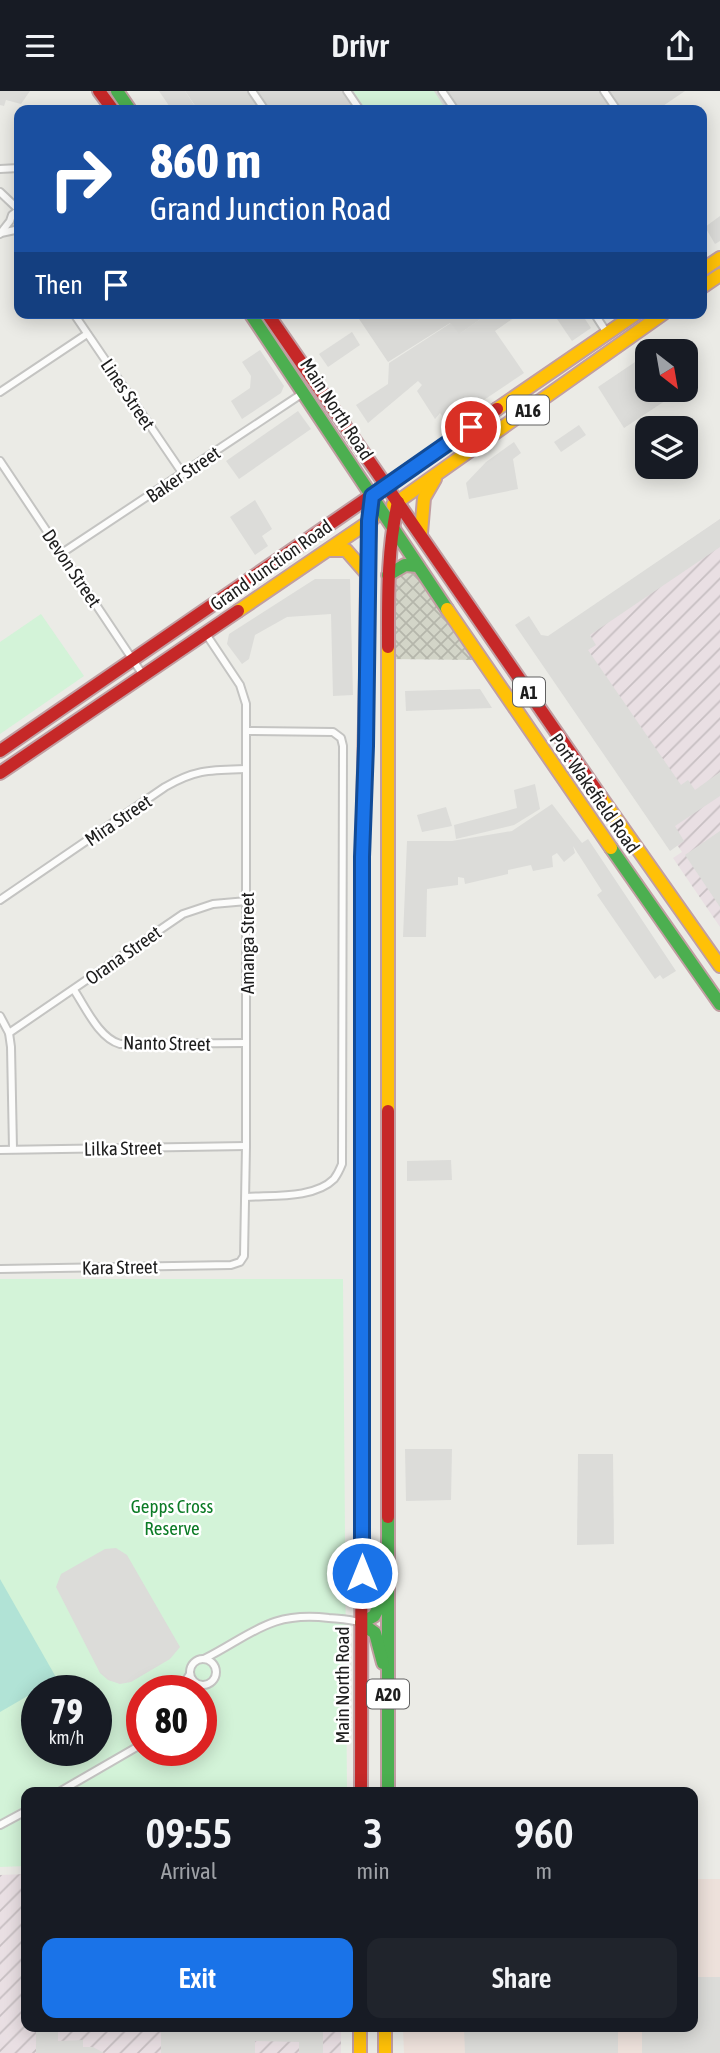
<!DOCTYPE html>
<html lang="en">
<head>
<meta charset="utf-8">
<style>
  :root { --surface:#171b24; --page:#20242c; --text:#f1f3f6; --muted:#9ea1a6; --accent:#1a73e8 }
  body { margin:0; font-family:"Asap Condensed",sans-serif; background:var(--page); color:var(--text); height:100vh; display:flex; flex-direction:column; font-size:26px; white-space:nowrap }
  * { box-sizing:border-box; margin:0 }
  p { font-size:23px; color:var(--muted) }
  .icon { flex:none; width:38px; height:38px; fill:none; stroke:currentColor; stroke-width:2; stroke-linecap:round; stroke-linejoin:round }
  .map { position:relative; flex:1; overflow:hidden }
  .side { position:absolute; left:21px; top:1696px; width:677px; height:245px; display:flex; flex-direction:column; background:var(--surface); border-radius:14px; box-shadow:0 4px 18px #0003 }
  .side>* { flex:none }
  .hud { position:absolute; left:14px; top:14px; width:693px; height:214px; border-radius:14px; box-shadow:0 4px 18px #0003; background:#1a4fa0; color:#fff; overflow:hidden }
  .needle { width:46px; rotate:149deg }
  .fabs { position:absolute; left:635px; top:248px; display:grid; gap:14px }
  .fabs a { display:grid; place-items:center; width:63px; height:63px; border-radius:14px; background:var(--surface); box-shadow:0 4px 18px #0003; font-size:35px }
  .speed { position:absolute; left:21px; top:1584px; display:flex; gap:14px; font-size:35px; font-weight:700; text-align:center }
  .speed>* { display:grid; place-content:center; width:91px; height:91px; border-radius:50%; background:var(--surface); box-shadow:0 4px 18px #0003; line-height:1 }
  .speed small { font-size:18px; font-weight:400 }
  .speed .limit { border:10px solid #d22; background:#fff; color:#111 }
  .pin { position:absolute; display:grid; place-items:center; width:60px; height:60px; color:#fff; margin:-30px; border:4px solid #fff; border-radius:50%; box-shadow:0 2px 7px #0007 }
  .me { position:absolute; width:77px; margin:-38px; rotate:0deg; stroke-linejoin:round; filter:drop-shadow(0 0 5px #0008) }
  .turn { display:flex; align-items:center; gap:24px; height:147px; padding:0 21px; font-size:32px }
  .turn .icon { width:91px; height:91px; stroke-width:2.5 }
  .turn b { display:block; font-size:49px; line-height:60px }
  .then { display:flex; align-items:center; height:66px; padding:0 21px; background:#0003; gap:14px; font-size:26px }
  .eta { display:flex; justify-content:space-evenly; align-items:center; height:119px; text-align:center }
  .eta b { font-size:42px; font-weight:600; line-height:49px }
  .primary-button { display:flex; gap:14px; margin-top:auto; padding:14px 21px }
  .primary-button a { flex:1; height:80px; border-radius:14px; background:var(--accent); color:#fff; font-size:28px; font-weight:600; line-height:80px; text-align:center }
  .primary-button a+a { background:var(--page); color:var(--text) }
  header { display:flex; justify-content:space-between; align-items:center; height:91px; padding:0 21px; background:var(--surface); font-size:32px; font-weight:600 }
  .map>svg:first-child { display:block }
  .residential { fill:#dadad7 }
  .commercial { fill:#ede1db }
  .industrial { fill:url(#industrial-furrows) }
  .construction { fill:url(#construction-cross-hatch) }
  .park { fill:#d3f3d8; fill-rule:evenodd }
  .pitch { fill:#b1e3d6 }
  .parking { fill:#dcdcd9 }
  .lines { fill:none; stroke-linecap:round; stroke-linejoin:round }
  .street-casing { stroke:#c4c4c2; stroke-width:10 }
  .fast-casing { stroke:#c19ea2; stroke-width:16 }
  .slow-casing { stroke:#c19ea2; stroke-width:16 }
  .jam-casing { stroke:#c19ea2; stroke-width:16 }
  .street { stroke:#fcfcfb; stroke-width:6 }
  .fast { stroke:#4caf50; stroke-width:12 }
  .slow { stroke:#ffc107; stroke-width:12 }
  .jam { stroke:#c62828; stroke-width:12 }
  .route-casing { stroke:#114b97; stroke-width:18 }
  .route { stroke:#1a73e8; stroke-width:12 }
  .labels { text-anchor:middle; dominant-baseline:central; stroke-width:5; stroke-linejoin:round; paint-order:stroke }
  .shield { fill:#fff; stroke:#616161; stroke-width:2 }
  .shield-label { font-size:18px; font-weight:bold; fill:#1d1d1d }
  .street-label { font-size:19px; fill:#1d1d1d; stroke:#fff }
  .park-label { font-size:19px; fill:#0c7b26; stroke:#fff }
</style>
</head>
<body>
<header><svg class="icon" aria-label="menu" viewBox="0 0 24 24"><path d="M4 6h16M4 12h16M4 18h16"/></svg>Drivr<svg class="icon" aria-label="share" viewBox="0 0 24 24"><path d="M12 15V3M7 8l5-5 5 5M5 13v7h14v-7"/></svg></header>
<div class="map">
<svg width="720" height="1962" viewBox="0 0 720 1962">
  <defs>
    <pattern id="industrial-furrows" width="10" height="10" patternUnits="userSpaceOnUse" patternTransform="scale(1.75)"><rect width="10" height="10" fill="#e9dfe3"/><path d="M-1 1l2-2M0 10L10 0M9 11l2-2" fill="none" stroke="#c7bfc2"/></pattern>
    <pattern id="construction-cross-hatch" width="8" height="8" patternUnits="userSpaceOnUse" patternTransform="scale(1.75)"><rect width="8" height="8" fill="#d3d5c8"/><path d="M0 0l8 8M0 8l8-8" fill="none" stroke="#b5b6ab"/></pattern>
  </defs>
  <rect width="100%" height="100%" fill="#ebebe6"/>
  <!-- residential -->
  <g class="residential">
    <path d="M185,0H685L657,19H198Z"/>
    <path d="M355,222H489L458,244L450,232L388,271Z"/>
  </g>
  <!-- commercial -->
  <path class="commercial" d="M693,1788H720V1962H404L403,1936H693Z"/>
  <!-- industrial -->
  <g class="industrial">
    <path d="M720,428V836L673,767L682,761L538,555Z"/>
    <path d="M26,1783V1936H341V1962H0V1784Z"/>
  </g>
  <!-- construction -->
  <path class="construction" d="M412,473L480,569L388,568V484Z"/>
  <!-- park -->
  <g class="park">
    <path d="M353,0H434L443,14L435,19H366Z"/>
    <path d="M41,523L84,585L0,643V551Z"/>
    <path d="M0,1188H343L347,1701H26V1775L0,1776ZM37,1600H96V1659H37ZM142,1600H201V1659H142Z"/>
  </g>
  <!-- pitch -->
  <path class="pitch" d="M0,1488L57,1588L0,1621Z"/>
  <!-- parking -->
  <g class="parking">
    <path d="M0,0H30L21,13L6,9L4,15L0,14Z"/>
    <path d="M159,0H185L196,17L192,19H172Z"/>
    <path d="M720,125V150L715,153L705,136Z"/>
    <path d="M489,222H521L495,240L524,282L448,333L440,322L435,328L417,300L422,294L418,290L368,332L356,314L388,293L389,272L451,232L459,243Z"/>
    <path d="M553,222H581L591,237L572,250Z"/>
    <path d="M352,241L360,254L328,276L319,263Z"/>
    <path d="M260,259L284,295L281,302L242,328L231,310L250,297L251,285L242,271Z"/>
    <path d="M641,267L647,276L648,299H663L668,308L624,337L598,296Z"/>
    <path d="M298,320L311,338L239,388L226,370Z"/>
    <path d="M579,334L586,344L561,361L554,351Z"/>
    <path d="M514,351L521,362L513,368L518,398L469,408L466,392L486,371Z"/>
    <path d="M255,409L272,438L262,445L268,455L255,464L230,426Z"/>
    <path d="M720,428V456L590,544L596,554L588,559L681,694L688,689L695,699L720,681V705L675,735L684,750L670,760L515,534L529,525L541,544L548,545Z"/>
    <path d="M315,488H350L353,604L333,605L331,523L287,526L255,544L249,568L242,573L227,553L229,543Z"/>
    <path d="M480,598L492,617L406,620L405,600Z"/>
    <path d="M535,693L540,718L514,734L456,748L454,734L517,717L514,699Z"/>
    <path d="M552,713L582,752L588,748L676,880L663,888L660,884L655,888L597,804L602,800L573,755L575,762L564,771L557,762L552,765L553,776L533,780L531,774L508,779V783L465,793L464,787L458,786V794L427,798L426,846H403L407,750H452L512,740Z"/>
    <path d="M446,716L452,735L422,741L417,724Z"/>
    <path d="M720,740V816L685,764Z"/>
    <path d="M451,1069L452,1089L407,1090V1070Z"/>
    <path d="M405,1358H452L451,1409L406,1410Z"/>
    <path d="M578,1363H613L614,1453L577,1454Z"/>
    <path d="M116,1457L127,1464L180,1556L170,1568L131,1591L120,1593L108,1589L100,1582L56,1496L61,1483L105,1458Z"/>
    <path d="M693,1886H720V1962H642V1936H693Z"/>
    <path d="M36,1936H58V1950L83,1949V1956H93L104,1962H36Z"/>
    <path d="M161,1936H323V1962H299V1951L255,1950V1962H161Z"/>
    <path d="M464,1936H618V1962H465Z"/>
  </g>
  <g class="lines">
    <defs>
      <g id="street">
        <path d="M252,0L265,19"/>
        <path d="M347,0L360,19"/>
        <path d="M442,0L455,19"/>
        <path d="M604,0L617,19"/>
        <path d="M0,78L19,77"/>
        <path d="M0,101L19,119"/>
        <path d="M1,142L15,139"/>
        <path d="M0,143L10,130L12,124L19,119"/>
        <path d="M594,222L607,242"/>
        <path d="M74,223L183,383"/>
        <path d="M0,301L87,243"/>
        <path d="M0,370L143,584"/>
        <path d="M62,462L303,302"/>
        <path d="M0,809L165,696C196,678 211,679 246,678"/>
        <path d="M74,899C86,917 99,947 120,953L246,952"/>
        <path d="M0,925L9,942L11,956L13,1058"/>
        <path d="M9,942L183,823L213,813L247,810"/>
        <path d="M0,1059L246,1055"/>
        <path d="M246,1106C272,1104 314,1108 334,1088C337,1084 340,1078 342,1073L343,655L341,647L333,641L247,640"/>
        <path d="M0,1178L231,1174L240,1171L244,1165L246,1055V613L240,594L206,543"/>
        <path d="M204,1568C253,1543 270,1520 329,1527C340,1528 351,1528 361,1532"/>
        <circle cx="203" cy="1581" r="13"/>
        <path d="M179,1600L190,1583"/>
        <path d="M59,1701L142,1653"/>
        <path d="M0,1734L26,1720"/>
      </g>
      <g id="fast">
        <path d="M117,0L130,19"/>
        <path d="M250,222L447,518"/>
        <path d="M388,484L405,474L418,475"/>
        <path d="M611,757L720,913"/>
        <path d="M362,1126V767L366,587"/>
        <path d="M388,1426V1701"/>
        <path d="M361,1532L375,1542L383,1572"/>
        <path d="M361,1532L374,1525L388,1500"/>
      </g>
      <g id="slow">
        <path d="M702,179L720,167"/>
        <path d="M702,196L720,184"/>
        <path d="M497,318L637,222"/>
        <path d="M393,414L664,222"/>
        <path d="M421,442L424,407L435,388"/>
        <path d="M329,459H346L367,483"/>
        <path d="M447,518L611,757"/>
        <path d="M238,520L373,428"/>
        <path d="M388,556V1020"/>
        <path d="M366,587L367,483L372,405"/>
        <path d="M601,706L720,875"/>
        <path d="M360,1936V1962"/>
        <path d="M385,1936V1962"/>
      </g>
      <g id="jam">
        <path d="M99,0L113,19"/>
        <path d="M267,222L601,706"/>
        <path d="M388,556C388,507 387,459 398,411"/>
        <path d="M0,660L497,318"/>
        <path d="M0,682L238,520"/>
        <path d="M388,1020V1426"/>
        <path d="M361,1701L362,1126"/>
      </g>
    </defs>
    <!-- street casing -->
    <use href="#street" class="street-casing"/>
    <!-- fast casing -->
    <use href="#fast" class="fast-casing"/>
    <!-- slow casing -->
    <use href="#slow" class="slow-casing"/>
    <!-- jam casing -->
    <use href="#jam" class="jam-casing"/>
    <!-- street -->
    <use href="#street" class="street"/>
    <!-- fast -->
    <use href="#fast" class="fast"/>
    <!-- slow -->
    <use href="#slow" class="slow"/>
    <!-- jam -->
    <use href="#jam" class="jam"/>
  </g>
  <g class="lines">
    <defs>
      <path id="route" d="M362,1482V766L366,655L369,430L372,405L471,336"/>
    </defs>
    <!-- route casing -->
    <use href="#route" class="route-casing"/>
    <!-- route -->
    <use href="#route" class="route"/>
  </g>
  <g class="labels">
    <!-- shield labels -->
    <g class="shield">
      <rect x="507" y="304.5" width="42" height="29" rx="5"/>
      <rect x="513" y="586.5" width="32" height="29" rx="5"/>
      <rect x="367" y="1588.5" width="42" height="29" rx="5"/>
    </g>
    <g class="shield-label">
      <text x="528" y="319">A16</text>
      <text x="529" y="601">A1</text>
      <text x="388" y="1603">A20</text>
    </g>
    <!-- street labels -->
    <g class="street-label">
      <text transform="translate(128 303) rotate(56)">Lines Street</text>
      <text transform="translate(337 318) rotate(57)">Main North Road</text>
      <text transform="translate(183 383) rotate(-34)">Baker Street</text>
      <text transform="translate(271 474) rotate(-35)">Grand Junction Road</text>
      <text transform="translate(72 477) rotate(56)">Devon Street</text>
      <text transform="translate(595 702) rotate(55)">Port Wakefield Road</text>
      <text transform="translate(118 729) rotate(-34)">Mira Street</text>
      <text transform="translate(247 852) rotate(-90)">Amanga Street</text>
      <text transform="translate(123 864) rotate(-35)">Orana Street</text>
      <text transform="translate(167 952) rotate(1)">Nanto Street</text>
      <text transform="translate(123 1057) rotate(-1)">Lilka Street</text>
      <text transform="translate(120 1176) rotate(-1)">Kara Street</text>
      <text transform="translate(342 1594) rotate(-90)">Main North Road</text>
    </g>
    <!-- park labels -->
    <g class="park-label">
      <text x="172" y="1415">Gepps Cross<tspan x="172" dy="22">Reserve</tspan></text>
    </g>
  </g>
</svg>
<div class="fabs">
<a><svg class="needle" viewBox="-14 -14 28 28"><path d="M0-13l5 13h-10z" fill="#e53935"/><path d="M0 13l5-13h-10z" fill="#9ea1a6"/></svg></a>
<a><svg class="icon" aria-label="layers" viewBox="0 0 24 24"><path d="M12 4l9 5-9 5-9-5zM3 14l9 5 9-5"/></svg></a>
</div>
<div class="speed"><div>79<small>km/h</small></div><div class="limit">80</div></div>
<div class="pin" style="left:471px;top:336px;background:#d93025"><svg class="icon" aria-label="arrive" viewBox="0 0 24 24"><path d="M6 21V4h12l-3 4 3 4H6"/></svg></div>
<svg class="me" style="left:362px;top:1482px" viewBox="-20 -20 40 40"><circle r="17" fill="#1a73e8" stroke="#fff" stroke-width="3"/><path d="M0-11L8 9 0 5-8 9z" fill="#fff"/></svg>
<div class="hud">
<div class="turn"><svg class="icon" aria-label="right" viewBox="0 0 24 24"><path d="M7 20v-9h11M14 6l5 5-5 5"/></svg><div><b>860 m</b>Grand Junction Road</div></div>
<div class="then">Then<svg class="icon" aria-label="arrive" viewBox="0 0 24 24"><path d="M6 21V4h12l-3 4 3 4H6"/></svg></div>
</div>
<section class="side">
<div class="eta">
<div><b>09:55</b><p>Arrival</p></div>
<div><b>3</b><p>min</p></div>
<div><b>960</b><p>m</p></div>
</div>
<div class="primary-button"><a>Exit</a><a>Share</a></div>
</section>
</div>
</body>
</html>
